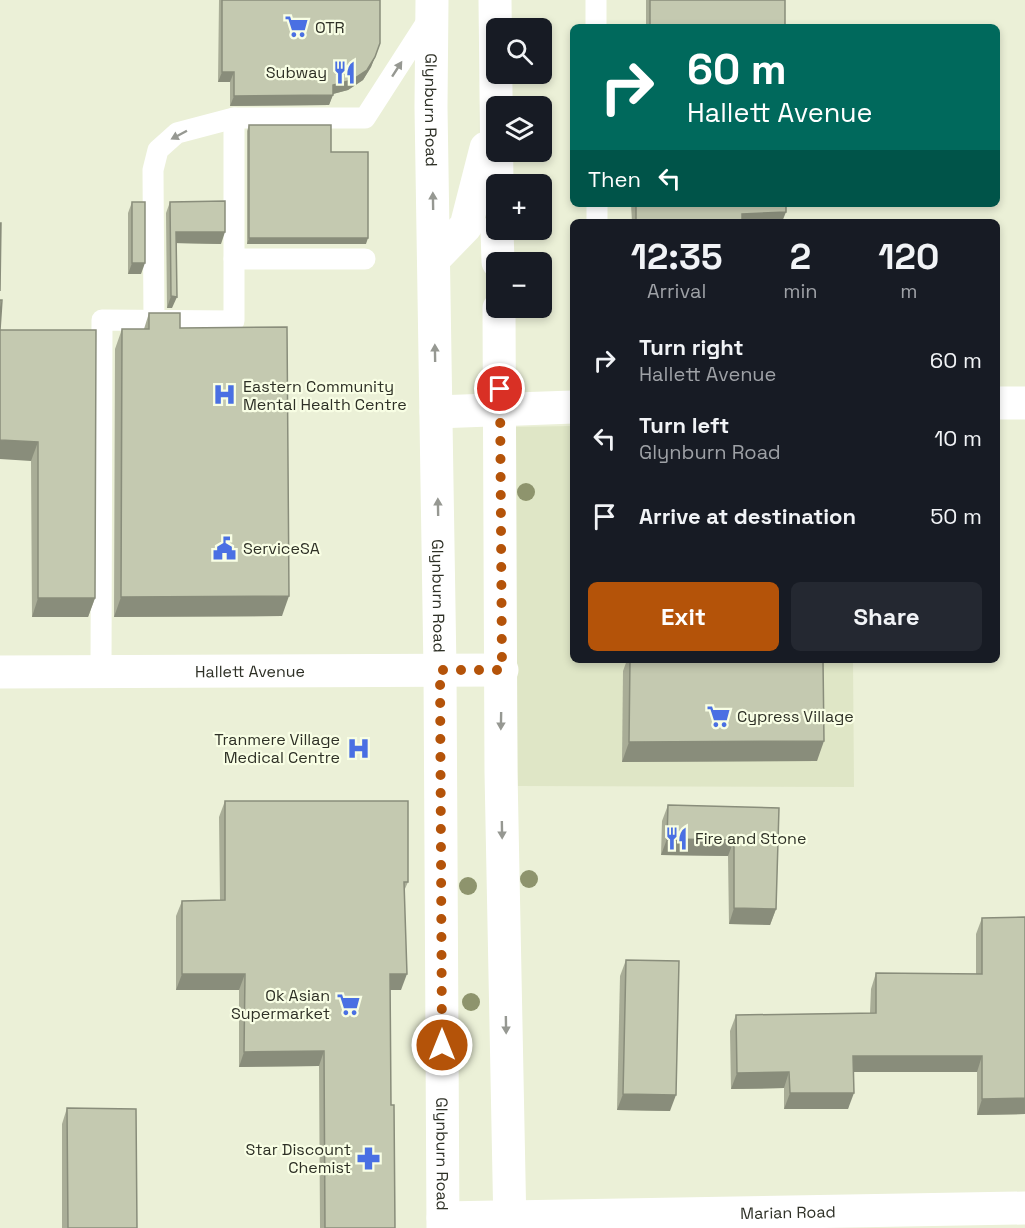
<!DOCTYPE html>
<html lang="en">
<head>
<meta charset="utf-8">
<style>
  :root { --surface:#171b24; --page:#242831; --text:#f1f3f6; --muted:#9ea1a6; --accent:#b45309 }
  body { margin:0; font-family:"Space Grotesk",sans-serif; background:var(--page); color:var(--text); height:100vh; display:flex; flex-direction:column; font-size:22px; white-space:nowrap }
  * { box-sizing:border-box; margin:0 }
  p { font-size:20px; color:var(--muted) }
  .icon { flex:none; width:33px; height:33px; fill:none; stroke:currentColor; stroke-width:2; stroke-linecap:round; stroke-linejoin:round }
  .map { position:relative; flex:1; overflow:hidden }
  .drawer { position:absolute; left:570px; top:219px; width:430px; height:444px; display:flex; flex-direction:column; background:var(--surface); border-radius:9px; box-shadow:0 3px 9px #0003 }
  .drawer>* { flex:none }
  .guide { position:absolute; left:570px; top:24px; width:430px; height:183px; border-radius:9px; box-shadow:0 3px 9px #0003; background:#00695c; color:#fff; overflow:hidden }
  .tools { position:absolute; left:486px; top:18px; display:grid; gap:12px }
  .tools a { display:grid; place-items:center; width:66px; height:66px; border-radius:9px; background:var(--surface); box-shadow:0 3px 9px #0003; font-size:30px }
  .pin { position:absolute; display:grid; place-items:center; width:51px; height:51px; color:#fff; margin:-26px; border:3px solid #fff; border-radius:50%; box-shadow:0 2px 6px #0007 }
  .me { position:absolute; width:66px; margin:-33px; rotate:0deg; stroke-linejoin:round; filter:drop-shadow(0 0 4px #0008) }
  .turn { display:flex; align-items:center; gap:21px; height:126px; padding:0 18px; font-size:27px }
  .turn .icon { width:78px; height:78px; stroke-width:2.5 }
  .turn b { display:block; font-size:42px; line-height:51px }
  .then { display:flex; align-items:center; height:57px; padding:0 18px; background:#0003; gap:12px; font-size:22px }
  .eta { display:flex; justify-content:space-evenly; align-items:center; height:102px; text-align:center }
  .eta b { font-size:36px; font-weight:700; line-height:42px }
  .cta { display:flex; gap:12px; margin-top:auto; padding:12px 18px }
  .cta a { flex:1; height:69px; border-radius:9px; background:var(--accent); color:#fff; font-size:24px; font-weight:700; line-height:69px; text-align:center }
  .cta a+a { background:var(--page); color:var(--text) }
  ul { padding:0; list-style:none }
  li { display:flex; align-items:center; gap:18px; height:78px; padding:0 18px }
  li div { flex:1 }
  li b { display:block; font-size:22px }
  li em { font-style:normal }
  .map>svg:first-child { display:block }
  .built { fill:#dfe6c6 }
  .lines { fill:none; stroke-linecap:round; stroke-linejoin:round }
  .lane { stroke:#fff; stroke-width:21 }
  .street { stroke:#fff; stroke-width:33 }
  .secondary { stroke:#fff; stroke-width:33 }
  .tree { fill:#8e946d }
  .wall { fill:#a9ad97 }
  .shaded-wall { fill:#898d7b }
  .building { fill:#c4c9b0; stroke:#898d7b; stroke-width:1.5 }
  .oneway { fill:#969892 }
  .route { stroke:#b45309; stroke-width:10; stroke-dasharray:0 18 }
  .labels { text-anchor:middle; dominant-baseline:central; stroke-width:4.5; stroke-linejoin:round; paint-order:stroke }
  .poi-label { font-size:16px; fill:#2e3026; stroke:#f8fee4; text-anchor:start }
  .street-label { font-size:16px; fill:#2e3026; stroke:#f8fee4 }
</style>
</head>
<body>
<div class="map">
<svg width="1025" height="1228" viewBox="0 0 1025 1228">
  <rect width="100%" height="100%" fill="#ebf0d7"/>
  <!-- built -->
  <path class="built" d="M573,426V660H853L854,787L518,786L513,427Z"/>
  <g class="lines">
    <!-- lane -->
    <g class="lane">
      <path d="M596,0V27"/>
      <path d="M597,204V222"/>
      <path d="M365,259H234V118H365L430,17"/>
      <path d="M154,320L153,170L158,150L177,133L234,118"/>
      <path d="M101,672L102,320L234,321V259"/>
    </g>
    <!-- street -->
    <g class="street">
      <path d="M998,403H1025"/>
      <path d="M436,412L573,407"/>
      <path id="s1" d="M0,672L502,670"/>
    </g>
    <!-- secondary -->
    <g class="secondary">
      <path id="s2" d="M432,0L431,107L440,670L443,1228"/>
      <path d="M495,0L497,184"/>
      <path d="M497,230L498,262"/>
      <path d="M434,259L466,226L486,148"/>
      <path d="M499,308L501,772L510,1228"/>
      <path id="s3" d="M443,1218L1025,1208"/>
    </g>
  </g>
  <!-- trees -->
  <g class="tree">
    <circle cx="526" cy="492" r="9"/>
    <circle cx="529" cy="879" r="9"/>
    <circle cx="468" cy="886" r="9"/>
    <circle cx="471" cy="1002" r="9"/>
  </g>
  <!-- wall -->
  <g class="wall">
    <path d="M219,0H380V43L371,67L363,80L348,90L333,94L329,105L230,106V82H218Z"/>
    <rect x="646" y="0" width="139" height="27"/>
    <path d="M249,125L331,152L366,244H247V131Z"/>
    <path d="M132,202L141,274H128V213Z"/>
    <path d="M170,202L221,244L177,243L172,308H167L166,213Z"/>
    <path d="M631,204H786L782,222H632Z"/>
    <path d="M149,313L180,328L282,616L114,617L115,349L122,329H144Z"/>
    <path d="M0,330L95,598L88,617H32L31,461Z"/>
    <path d="M627,660H823L817,761L622,762L623,671Z"/>
    <path d="M225,801L408,882L404,891L401,990H390L391,1105L395,1228H320L319,1066L239,1067V990H176V916L182,901L220,900L219,817Z"/>
    <path d="M668,805L779,808L776,909L770,925L729,924L728,856L661,855L662,821Z"/>
    <path d="M982,918L1025,1114L977,1115V1072H854L848,1109H784V1088L731,1089L730,1031L736,1015L870,1013L871,989L876,973L976,974V934Z"/>
    <path d="M626,960L670,1111L617,1110L620,976Z"/>
    <path d="M67,1108L137,1228H62V1124Z"/>
  </g>
  <!-- shaded-wall -->
  <g class="shaded-wall">
    <path d="M375,57L371,67L363,80L348,90L329,95L333,85Z"/>
    <path d="M222,72H234L230,82H218Z"/>
    <path d="M333,95L329,105L230,106L234,96Z"/>
    <path d="M786,212L782,222H739L742,214Z"/>
    <path d="M176,232H225L221,244L172,243Z"/>
    <path d="M249,238H368L366,244H247Z"/>
    <path d="M132,263H145L141,274H128Z"/>
    <path d="M171,296L177,297L172,308H167Z"/>
    <path d="M0,440L38,442L31,461L0,459Z"/>
    <path d="M289,596L282,616L114,617L121,597Z"/>
    <path d="M38,598H95L88,617H32Z"/>
    <path d="M824,741L817,761L622,762L629,742Z"/>
    <path d="M667,839L734,840L728,856L661,855Z"/>
    <path d="M734,908L776,909L770,925L729,924Z"/>
    <path d="M182,974H245L239,990H176Z"/>
    <path d="M390,974H407L401,990H385Z"/>
    <path d="M324,1051L319,1066L239,1067L244,1052Z"/>
    <path d="M853,1056H982L977,1072H848Z"/>
    <path d="M789,1072L784,1088L731,1089L737,1073Z"/>
    <path d="M790,1093H854L848,1109H784Z"/>
    <path d="M623,1094L676,1095L670,1111L617,1110Z"/>
    <path d="M1025,1098V1114L977,1115L982,1099Z"/>
  </g>
  <!-- building -->
  <g class="building">
    <path d="M222,0H380V43L375,57L367,70L352,80L333,85V95L234,96V72H222Z"/>
    <rect x="650" y="0" width="135" height="27"/>
    <path d="M249,125H331V152H368V238H249Z"/>
    <path d="M225,201V232H176L177,297L171,296L170,202Z"/>
    <rect x="132" y="202" width="13" height="61"/>
    <path d="M636,204H786V212L742,214V222H636Z"/>
    <path d="M0,223H1L0,291Z"/>
    <path d="M0,300H2L0,330H96L95,598H38V442L0,440Z"/>
    <path d="M149,313H180V328L287,327L289,596L121,597L122,329H149Z"/>
    <path d="M630,660H823L824,741L629,742Z"/>
    <path d="M225,801H408V882H404L407,974H390L391,1105H394L395,1228H325L324,1051L244,1052L245,974H182V901L225,900Z"/>
    <path d="M668,805L779,808L776,909L734,908V840L667,839Z"/>
    <path d="M1025,917V1098L982,1099V1056H853L854,1093H790L789,1072L737,1073L736,1015L876,1013V973L982,974V918Z"/>
    <path d="M626,960L679,961L676,1095L623,1094Z"/>
    <path d="M67,1108L136,1109L137,1228H68Z"/>
  </g>
  <!-- one-way arrows -->
  <defs><path id="oneway-solid" d="M-6-.8H1V-3.2L6.5 0L1 3.2V.8H-6Z" transform="scale(1.5)"/></defs>
  <g class="oneway">
    <use href="#oneway-solid" transform="translate(397 69) rotate(-57)"/>
    <use href="#oneway-solid" transform="translate(179 135) rotate(152)"/>
    <use href="#oneway-solid" transform="translate(433 201) rotate(-91)"/>
    <use href="#oneway-solid" transform="translate(435 353) rotate(-91)"/>
    <use href="#oneway-solid" transform="translate(438 507) rotate(-91)"/>
    <use href="#oneway-solid" transform="translate(501 721) rotate(91)"/>
    <use href="#oneway-solid" transform="translate(502 830) rotate(89)"/>
    <use href="#oneway-solid" transform="translate(506 1025) rotate(89)"/>
  </g>
  <g class="lines">
    <!-- route -->
    <path class="route" d="M442,1045L440,670H502L500,389"/>
  </g>
  <!-- icons -->
  <defs>
    <symbol id="supermarket-bare" viewBox="-9 -9 18 18"><path d="M-6-5.5h2.5l.6 2H6L4.5 2H-2.5L-4.4-4H-6ZM-1.5 3.2a1.3 1.3 0 1 0 .1 0ZM3 3.2a1.3 1.3 0 1 0 .1 0Z" fill="#4a70e3" stroke="#f8fee4" stroke-width="2.5" paint-order="stroke"/></symbol>
    <symbol id="restaurant-bare" viewBox="-9 -9 18 18"><path d="M-5-6h1v4h1v-4h1v4h1v-4h1v5L-1.5 .5V6h-2V.5L-5-1ZM5-6V6H3V1.5H1.5Q1.5-4 5-6Z" fill="#4a70e3" stroke="#f8fee4" stroke-width="2.5" paint-order="stroke"/></symbol>
    <symbol id="hospital-bare" viewBox="-9 -9 18 18"><path d="M-5-5h3v3.5h4V-5h3V5h-3V1.5h-4V5h-3Z" fill="#4a70e3" stroke="#f8fee4" stroke-width="2.5" paint-order="stroke"/></symbol>
    <symbol id="civic-bare" viewBox="-9 -9 18 18"><path d="M-.6-6.5H3V-4.5H.6V-3L4-1V1h2V6H-6V1h2V-1L-.6-3ZM-1.2 2.5V6h2.4V2.5Z" fill="#4a70e3" stroke="#f8fee4" stroke-width="2.5" paint-order="stroke"/></symbol>
    <symbol id="pharmacy-bare" viewBox="-9 -9 18 18"><path d="M-2-6h4v4h4v4h-4v4h-4v-4h-4v-4h4Z" fill="#4a70e3" stroke="#f8fee4" stroke-width="2.5" paint-order="stroke"/></symbol>
  </defs>
  <g fill-rule="evenodd">
    <use href="#supermarket-bare" x="280" y="10" width="33" height="33"/>
    <use href="#restaurant-bare" x="328" y="56" width="33" height="33"/>
    <use href="#hospital-bare" x="208" y="378" width="33" height="33"/>
    <use href="#civic-bare" x="208" y="532" width="33" height="33"/>
    <use href="#supermarket-bare" x="702" y="700" width="33" height="33"/>
    <use href="#hospital-bare" x="342" y="732" width="33" height="33"/>
    <use href="#restaurant-bare" x="660" y="822" width="33" height="33"/>
    <use href="#supermarket-bare" x="332" y="988" width="33" height="33"/>
    <use href="#pharmacy-bare" x="352" y="1142" width="33" height="33"/>
  </g>
  <g class="labels">
    <!-- poi labels -->
    <g class="poi-label">
      <text x="315" y="27">OTR</text>
      <text x="327" y="72" text-anchor="end">Subway</text>
      <text x="243" y="386">Eastern Community<tspan x="243" dy="18">Mental Health Centre</tspan></text>
      <text x="243" y="548">ServiceSA</text>
      <text x="737" y="716">Cypress Village</text>
      <text x="340" y="739" text-anchor="end">Tranmere Village<tspan x="340" dy="18">Medical Centre</tspan></text>
      <text x="695" y="838">Fire and Stone</text>
      <text x="330" y="995" text-anchor="end">Ok Asian<tspan x="330" dy="18">Supermarket</tspan></text>
      <text x="351" y="1149" text-anchor="end">Star Discount<tspan x="351" dy="18">Chemist</tspan></text>
    </g>
    <!-- street labels -->
    <g class="street-label">
      <text stroke="none"><textPath href="#s2" startOffset="110">Glynburn Road</textPath></text>
      <text stroke="none"><textPath href="#s2" startOffset="596">Glynburn Road</textPath></text>
      <text stroke="none"><textPath href="#s1" startOffset="250">Hallett Avenue</textPath></text>
      <text stroke="none"><textPath href="#s2" startOffset="1154">Glynburn Road</textPath></text>
      <text stroke="none"><textPath href="#s3" startOffset="345">Marian Road</textPath></text>
    </g>
  </g>
</svg>
<div class="tools">
<a><svg class="icon" aria-label="search" viewBox="0 0 24 24"><circle cx="10" cy="10" r="6"/><path d="M15 15l6 6"/></svg></a>
<a><svg class="icon" aria-label="layers" viewBox="0 0 24 24"><path d="M12 4l9 5-9 5-9-5zM3 14l9 5 9-5"/></svg></a>
<a>+</a>
<a>−</a>
</div>
<div class="pin" style="left:500px;top:389px;background:#d93025"><svg class="icon" aria-label="arrive" viewBox="0 0 24 24"><path d="M6 21V4h12l-3 4 3 4H6"/></svg></div>
<svg class="me" style="left:442px;top:1045px" viewBox="-20 -20 40 40"><circle r="17" fill="#b45309" stroke="#fff" stroke-width="3"/><path d="M0-11L8 9 0 5-8 9z" fill="#fff"/></svg>
<div class="guide">
<div class="turn"><svg class="icon" aria-label="right" viewBox="0 0 24 24"><path d="M7 20v-9h11M14 6l5 5-5 5"/></svg><div><b>60 m</b>Hallett Avenue</div></div>
<div class="then">Then<svg class="icon" aria-label="left" viewBox="0 0 24 24"><path d="M17 20v-9H6M10 6l-5 5 5 5"/></svg></div>
</div>
<section class="drawer">
<div class="eta">
<div><b>12:35</b><p>Arrival</p></div>
<div><b>2</b><p>min</p></div>
<div><b>120</b><p>m</p></div>
</div>
<ul>
<li><svg class="icon" aria-label="right" viewBox="0 0 24 24"><path d="M7 20v-9h11M14 6l5 5-5 5"/></svg><div><b>Turn right</b><p>Hallett Avenue</p></div><em>60 m</em></li>
<li><svg class="icon" aria-label="left" viewBox="0 0 24 24"><path d="M17 20v-9H6M10 6l-5 5 5 5"/></svg><div><b>Turn left</b><p>Glynburn Road</p></div><em>10 m</em></li>
<li><svg class="icon" aria-label="arrive" viewBox="0 0 24 24"><path d="M6 21V4h12l-3 4 3 4H6"/></svg><div><b>Arrive at destination</b></div><em>50 m</em></li>
</ul>
<div class="cta"><a>Exit</a><a>Share</a></div>
</section>
</div>
</body>
</html>
